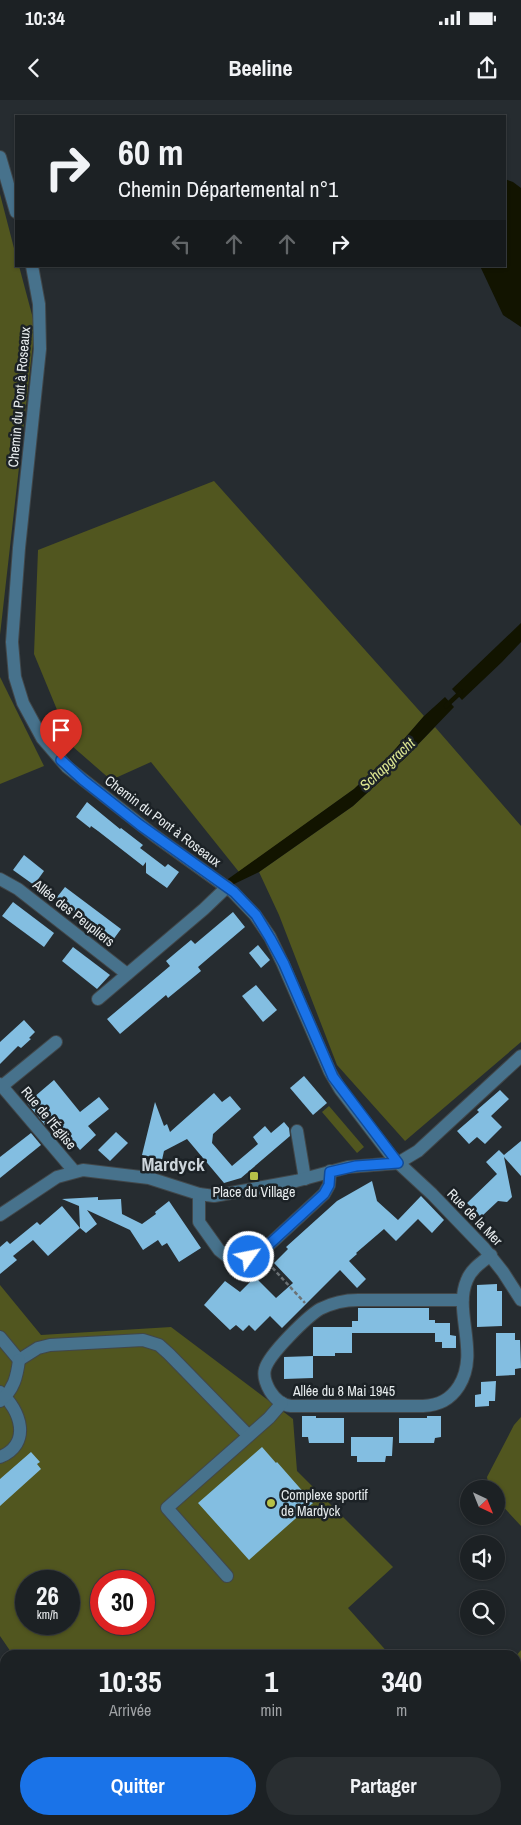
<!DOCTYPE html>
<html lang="fr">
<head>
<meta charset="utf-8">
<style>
  :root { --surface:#1c2124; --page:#292e31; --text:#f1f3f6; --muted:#a0a3a6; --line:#3a3e41; --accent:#1a73e8 }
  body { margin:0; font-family:"Archivo Narrow",sans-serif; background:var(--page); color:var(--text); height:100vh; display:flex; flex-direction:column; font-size:19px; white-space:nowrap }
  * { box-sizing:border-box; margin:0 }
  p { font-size:16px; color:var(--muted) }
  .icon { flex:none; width:28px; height:28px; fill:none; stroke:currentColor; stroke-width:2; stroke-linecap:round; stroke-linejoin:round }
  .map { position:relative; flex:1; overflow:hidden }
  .details { position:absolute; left:0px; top:1550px; width:521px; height:175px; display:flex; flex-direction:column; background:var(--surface); border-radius:15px 15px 0 0; box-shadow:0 1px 4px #0004,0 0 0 1px var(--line) }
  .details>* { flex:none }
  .guide { position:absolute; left:15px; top:15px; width:491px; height:152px; border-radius:0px; box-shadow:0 1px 4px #0004,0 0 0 1px var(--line); background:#1c2124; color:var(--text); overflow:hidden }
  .needle { width:32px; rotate:137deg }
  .buttons { position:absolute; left:460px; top:1380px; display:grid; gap:10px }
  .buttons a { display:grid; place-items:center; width:45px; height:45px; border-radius:50%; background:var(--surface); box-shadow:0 1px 4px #0004,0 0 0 1px var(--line); font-size:25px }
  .speed { position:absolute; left:15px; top:1470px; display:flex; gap:10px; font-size:25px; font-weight:700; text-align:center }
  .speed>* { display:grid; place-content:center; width:65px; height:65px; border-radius:50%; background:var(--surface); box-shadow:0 1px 4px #0004,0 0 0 1px var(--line); line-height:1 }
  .speed small { font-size:12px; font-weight:400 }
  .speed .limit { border:8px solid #d22; background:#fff; color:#111 }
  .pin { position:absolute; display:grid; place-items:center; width:42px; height:42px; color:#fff; margin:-51px -21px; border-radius:50% 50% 50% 0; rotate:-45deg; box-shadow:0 0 5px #0007 }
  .pin .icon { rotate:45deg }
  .me { position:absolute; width:55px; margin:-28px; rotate:57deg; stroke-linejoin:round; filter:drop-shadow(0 0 4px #0008) }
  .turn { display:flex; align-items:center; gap:18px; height:105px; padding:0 20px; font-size:22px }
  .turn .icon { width:65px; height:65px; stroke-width:2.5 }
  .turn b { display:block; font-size:35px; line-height:42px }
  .lanes { display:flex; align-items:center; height:48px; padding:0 20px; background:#0003; justify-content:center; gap:25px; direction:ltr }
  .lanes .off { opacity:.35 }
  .eta { display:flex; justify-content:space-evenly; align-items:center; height:85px; text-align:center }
  .eta b { font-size:30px; font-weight:700; line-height:35px }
  .primary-button { display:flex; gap:10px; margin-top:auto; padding:10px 20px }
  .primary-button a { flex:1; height:58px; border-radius:30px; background:var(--accent); color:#fff; font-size:20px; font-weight:700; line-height:58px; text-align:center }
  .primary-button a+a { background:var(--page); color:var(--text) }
  .status { display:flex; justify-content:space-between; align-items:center; height:35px; padding:0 25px; background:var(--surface); direction:ltr }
  .status svg { height:14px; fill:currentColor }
  header { display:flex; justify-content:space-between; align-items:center; height:65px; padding:0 20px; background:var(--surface); font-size:22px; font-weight:700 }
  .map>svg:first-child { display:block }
  .green { fill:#51561f; fill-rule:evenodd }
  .water { fill:#121400 }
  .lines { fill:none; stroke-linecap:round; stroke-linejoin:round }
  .stream { stroke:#121400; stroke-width:4.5 }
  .building { fill:#83bee1 }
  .minor-casing { stroke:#41474a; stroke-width:14 }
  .path { stroke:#6c7275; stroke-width:2.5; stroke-dasharray:4 2.5; stroke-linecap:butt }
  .minor { stroke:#47728c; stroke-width:12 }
  .route-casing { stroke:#114b97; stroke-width:12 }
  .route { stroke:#1a73e8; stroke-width:9 }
  .poi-dot { fill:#b6c148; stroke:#1c2226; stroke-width:2 }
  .labels { text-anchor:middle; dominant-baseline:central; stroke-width:5; stroke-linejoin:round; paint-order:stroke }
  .street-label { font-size:14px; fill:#e6ebed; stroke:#1c2226 }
  .poi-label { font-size:14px; fill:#e6ebed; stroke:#1c2226 }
  .water-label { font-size:15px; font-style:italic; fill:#dde792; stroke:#1c2226 }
  .district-label { font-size:19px; font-weight:bold; fill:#ced6dc; stroke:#1c2226 }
</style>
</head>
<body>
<div class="status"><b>10:34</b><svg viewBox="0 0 49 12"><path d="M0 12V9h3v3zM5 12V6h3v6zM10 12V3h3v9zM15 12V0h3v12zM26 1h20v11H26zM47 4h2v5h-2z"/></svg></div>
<header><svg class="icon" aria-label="back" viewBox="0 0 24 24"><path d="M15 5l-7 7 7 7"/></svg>Beeline<svg class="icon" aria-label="share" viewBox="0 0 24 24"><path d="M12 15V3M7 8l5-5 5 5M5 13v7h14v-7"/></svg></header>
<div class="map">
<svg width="521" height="1725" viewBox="0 0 521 1725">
  <rect width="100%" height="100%" fill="#262c30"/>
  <!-- green -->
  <g class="green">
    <path d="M0,94L16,156V166H19L35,226L0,535Z"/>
    <path d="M214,381L424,616L391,654L354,689L239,772L151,662L111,680L72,646L34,554L38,450Z"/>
    <path d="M0,577L44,666L0,684Z"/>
    <path d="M435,627L521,726V942L405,1041L337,965L279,815L259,772L353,706L404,659Z"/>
    <path d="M329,1006L364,1047L357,1053L322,1012Z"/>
    <path d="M0,1185L41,1235L171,1227L293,1319L297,1371L393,1467L348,1508L390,1555H13L0,1536ZM26,1481H69V1524H26ZM101,1481H144V1524H101Z"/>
    <path d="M521,1317V1426L496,1399V1389H489L487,1377L514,1325Z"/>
    <path d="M521,1550V1725H126L122,1720H516V1556Z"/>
  </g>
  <!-- water -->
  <g class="water">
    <path d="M505,79L513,82L521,88V227L503,215L480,166H505Z"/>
    <path d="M521,523V542L502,562L462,600L452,589Z"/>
    <path d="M445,597L454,607L404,659L353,706L259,772L232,785L228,779L354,689L391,654L424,616Z"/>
  </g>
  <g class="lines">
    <!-- stream -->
    <path class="stream" d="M446,606L461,592"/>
  </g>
  <!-- building -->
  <g class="building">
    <path d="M87,702L120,729L121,728L143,745L140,748L165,767L168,764L179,772L167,788L146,773V762L143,766L98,731L91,726L90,728L76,717Z"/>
    <path d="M24,755L44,771L34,785L13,770Z"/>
    <path d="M65,787L121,829L110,844L90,828L92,826L73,812L71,814L54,801Z"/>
    <path d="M13,802L54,833L44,847L2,816Z"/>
    <path d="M233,812L245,827L198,867L201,871L168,898L166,895L120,934L107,919L170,866L166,861L179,850L191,840L195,844Z"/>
    <path d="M258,845L270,860L261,868L249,853Z"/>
    <path d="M73,847L110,875L97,889L62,861Z"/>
    <path d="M256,885L277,910L263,922L242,896Z"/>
    <path d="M24,920L35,932L29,938L31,939L21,948L18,946L0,964V942Z"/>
    <path d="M304,976L327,1003L313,1015L290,988Z"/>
    <path d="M54,980L80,1012L99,997L109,1009L88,1026L96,1035L80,1050L53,1018L45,1025L27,1003Z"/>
    <path d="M500,990L509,999L491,1016L502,1027L485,1044L477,1037L469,1044L457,1031L479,1012L477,1010Z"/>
    <path d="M214,993L222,1002L230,996L241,1009L213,1034L212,1043L232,1066L258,1044L253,1037L265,1026L271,1033L284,1022L289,1028L290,1036L241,1078L224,1083L187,1039L164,1051L162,1060L142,1055L155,1002L164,1026L167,1024L170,1032Z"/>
    <path d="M116,1032L128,1043L110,1061L98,1050Z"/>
    <path d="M31,1033L41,1045L0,1078V1057Z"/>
    <path d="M521,1041V1076L504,1057L512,1097L507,1102L498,1101L481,1117L467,1103L497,1074L486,1062L499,1050L504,1055Z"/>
    <path d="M372,1081L377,1101L398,1120L421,1096L444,1120L432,1133L418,1119L396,1141L384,1129L356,1153L357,1154L349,1161L366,1179L357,1188L340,1170L282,1228L270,1216L255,1231L249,1225L243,1231L236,1225L230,1230L204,1205L225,1181L240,1192L255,1177L276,1198L293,1183L274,1163L288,1149L286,1147L337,1101Z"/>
    <path d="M98,1097V1100L121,1099L122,1114L142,1124L156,1114L155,1112L169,1101L201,1148L179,1162L167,1143L162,1146L158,1140L143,1150L130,1130L87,1110L97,1124L86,1133L80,1128L79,1106L62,1099Z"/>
    <path d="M62,1106L80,1128L48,1156L33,1140L13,1156L17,1160L0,1174V1147L7,1141L10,1144L37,1122L40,1125Z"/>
    <path d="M497,1184V1191H502V1226L477,1227V1185Z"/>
    <path d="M358,1208H429V1220H435V1233H352V1253H335V1256H313V1278L284,1279V1257L313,1256V1227H352V1221H358Z"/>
    <path d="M435,1223H450V1235L456,1236V1248H442V1242H435Z"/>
    <path d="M496,1233H515V1240H520L521,1268L515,1269V1275L496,1276Z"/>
    <path d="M496,1281L495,1301H489V1306L475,1307V1295L481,1294V1282Z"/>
    <path d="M302,1316H316V1318H344V1343H309L308,1337H302Z"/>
    <path d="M427,1316H441V1337L435,1338L434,1343H399V1318H427Z"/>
    <path d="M351,1337H393L392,1356H386L385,1362H357V1356H351Z"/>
    <path d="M262,1347L276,1363L277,1362L313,1403L249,1460L198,1403Z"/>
    <path d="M31,1352L40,1362L37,1364L41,1369L0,1406V1379Z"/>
  </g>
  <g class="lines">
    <defs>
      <g id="minor">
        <path d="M0,57L16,112"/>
        <path d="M32,166L39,204L40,249L19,448L12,542L15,577L23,603L42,638L67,667L155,736L233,792L255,815L270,837L283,864L330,972L340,989L392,1057L432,1094L484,1148L503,1172L521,1200"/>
        <path d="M0,779L18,789L127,874"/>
        <path d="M98,899L204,809L227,787"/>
        <path d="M0,984L74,1071"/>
        <path d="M2,986L56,942"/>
        <path d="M297,1031L305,1079"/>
        <path d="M199,1094V1122L219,1150L229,1158L249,1157L259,1154L324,1094L329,1085L330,1071"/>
        <path d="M0,1115L57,1077L83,1070L149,1078L199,1094L214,1096L296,1081L348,1067L398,1063L418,1051L521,956"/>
        <path d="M463,1200H358C345,1200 332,1203 320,1209C307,1217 269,1254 265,1269C263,1276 266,1284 270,1291C275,1299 282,1305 291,1306H423C439,1305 450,1300 459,1286C480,1253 453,1211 467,1180C471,1169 482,1162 491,1155"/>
        <path d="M0,1237L19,1260L38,1248L50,1245L143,1240L159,1245L169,1254L248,1335"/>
        <path d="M0,1292C21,1310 32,1344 0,1357"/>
        <path d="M0,1301C14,1290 17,1276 19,1260"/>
        <path d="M227,1476L167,1408L269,1318L282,1303"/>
      </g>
    </defs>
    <!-- minor casing -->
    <use href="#minor" class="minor-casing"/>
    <!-- path -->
    <path class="path" d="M268,1163L305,1203"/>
    <!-- minor -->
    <use href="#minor" class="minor"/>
  </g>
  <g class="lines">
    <defs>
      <path id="route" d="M61,660L83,680L140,725L234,792L256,815L270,838L284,864L333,977L398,1063L356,1066L330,1072L329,1085L324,1094L263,1150L259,1154L249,1157"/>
    </defs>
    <!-- route casing -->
    <use href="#route" class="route-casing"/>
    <!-- route -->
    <use href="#route" class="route"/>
  </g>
  <!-- markers -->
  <g class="poi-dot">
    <rect x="249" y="1071" width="10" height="10" rx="2.5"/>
    <circle cx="271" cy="1403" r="5"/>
  </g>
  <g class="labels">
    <!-- street labels -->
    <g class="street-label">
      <text transform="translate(19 297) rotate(-85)">Chemin du Pont à Roseaux</text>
      <text transform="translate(163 721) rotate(37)">Chemin du Pont à Roseaux</text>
      <text transform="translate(74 813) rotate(38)">Allée des Peupliers</text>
      <text transform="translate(49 1018) rotate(50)">Rue de l'Église</text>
      <text transform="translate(475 1117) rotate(46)">Rue de la Mer</text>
      <text x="344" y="1291">Allée du 8 Mai 1945</text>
    </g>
    <!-- poi labels -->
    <g class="poi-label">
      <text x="254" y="1092">Place du Village</text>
      <text x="281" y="1395" text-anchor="start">Complexe sportif<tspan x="281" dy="16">de Mardyck</tspan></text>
    </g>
    <!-- water labels -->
    <g class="water-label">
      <text transform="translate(387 664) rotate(-43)">Schapgracht</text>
    </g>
    <!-- district labels -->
    <g class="district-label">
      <text x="173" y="1064">Mardyck</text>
    </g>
  </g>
</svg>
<div class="buttons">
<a><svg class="needle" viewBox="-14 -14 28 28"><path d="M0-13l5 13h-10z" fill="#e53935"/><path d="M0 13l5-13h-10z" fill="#a0a3a6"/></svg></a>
<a><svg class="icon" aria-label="sound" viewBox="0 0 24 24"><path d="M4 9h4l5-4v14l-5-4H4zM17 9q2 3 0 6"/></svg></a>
<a><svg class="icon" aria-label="search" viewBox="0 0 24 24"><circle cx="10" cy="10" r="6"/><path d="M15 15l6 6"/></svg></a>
</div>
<div class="speed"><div>26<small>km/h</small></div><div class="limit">30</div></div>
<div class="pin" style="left:61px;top:660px;background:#d93025"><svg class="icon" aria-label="arrive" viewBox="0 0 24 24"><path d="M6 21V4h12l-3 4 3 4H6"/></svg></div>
<svg class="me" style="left:249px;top:1157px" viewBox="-20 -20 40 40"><circle r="17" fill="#1a73e8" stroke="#fff" stroke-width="3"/><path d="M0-11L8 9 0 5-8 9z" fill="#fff"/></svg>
<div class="guide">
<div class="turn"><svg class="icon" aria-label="right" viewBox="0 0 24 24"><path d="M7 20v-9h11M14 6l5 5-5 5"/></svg><div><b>60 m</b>Chemin Départemental n°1</div></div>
<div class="lanes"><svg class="icon off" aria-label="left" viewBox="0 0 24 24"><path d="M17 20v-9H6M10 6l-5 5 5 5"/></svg><svg class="icon off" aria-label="ahead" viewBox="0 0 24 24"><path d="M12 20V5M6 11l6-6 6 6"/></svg><svg class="icon off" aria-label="ahead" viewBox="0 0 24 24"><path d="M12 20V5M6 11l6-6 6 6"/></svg><svg class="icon" aria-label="right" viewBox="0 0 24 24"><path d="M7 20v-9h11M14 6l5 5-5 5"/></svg></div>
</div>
<section class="details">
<div class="eta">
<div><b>10:35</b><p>Arrivée</p></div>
<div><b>1</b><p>min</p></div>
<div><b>340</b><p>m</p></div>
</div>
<div class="primary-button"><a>Quitter</a><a>Partager</a></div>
</section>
</div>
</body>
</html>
